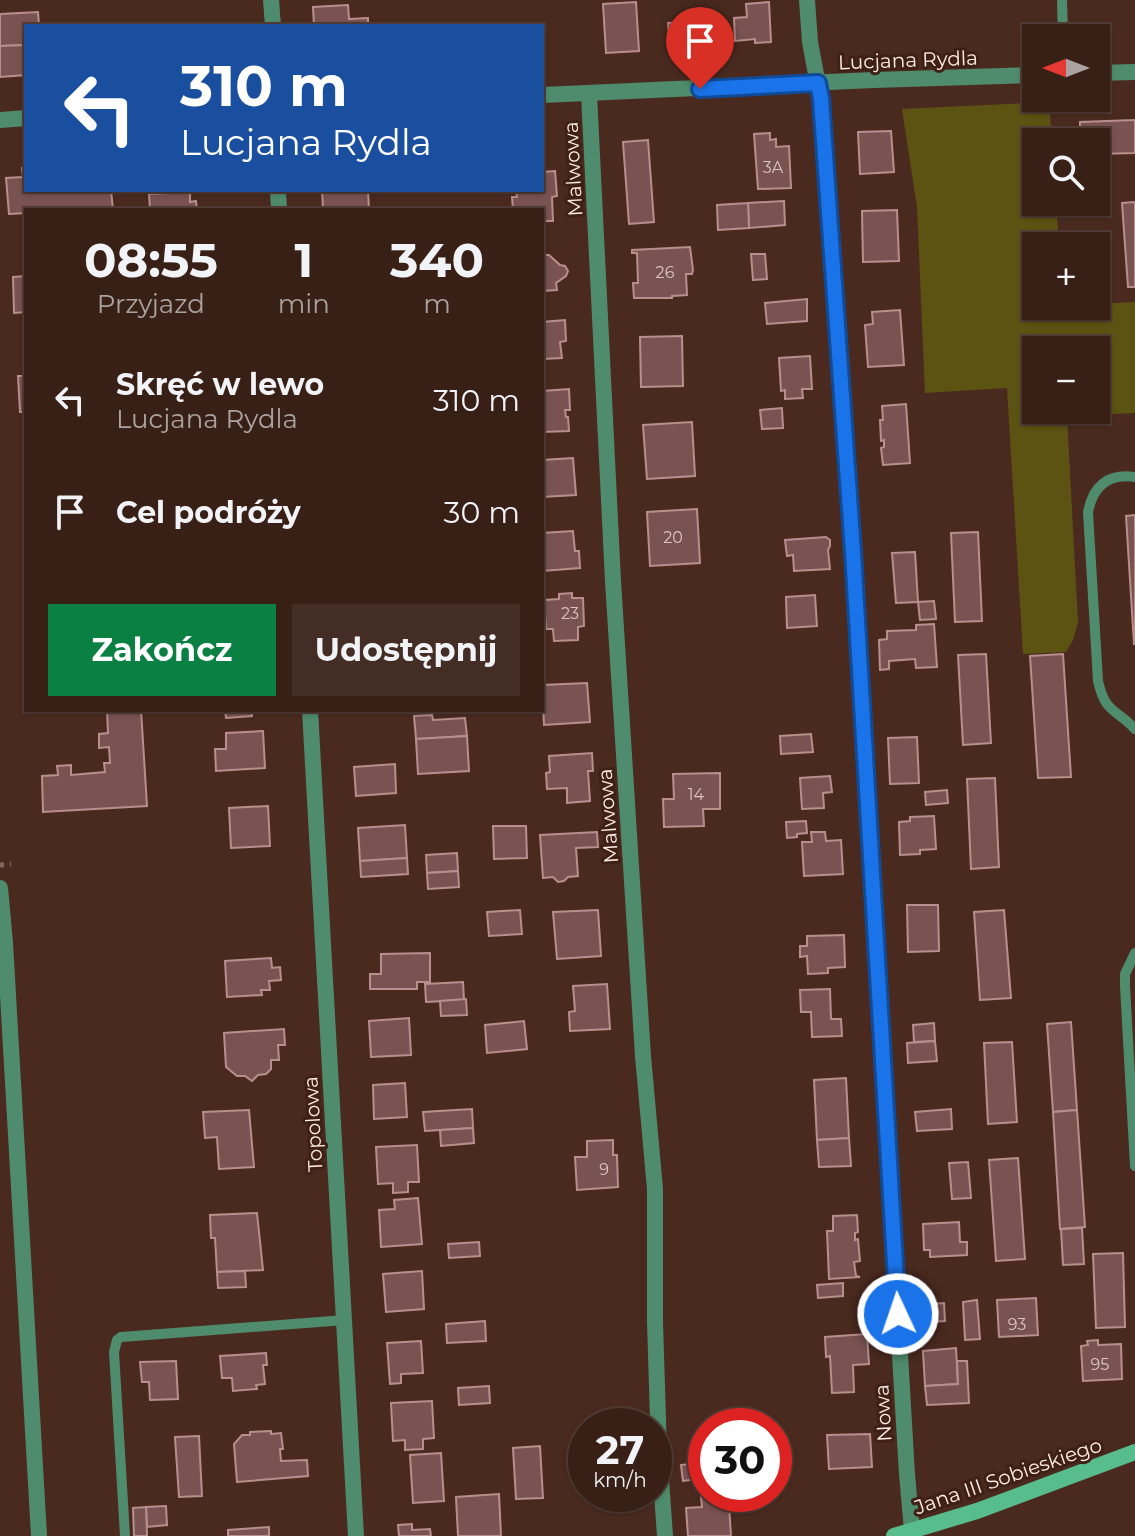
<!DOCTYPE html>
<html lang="pl">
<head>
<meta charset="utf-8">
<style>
  :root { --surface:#382017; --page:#432d24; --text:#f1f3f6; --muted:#aba3a1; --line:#523e36; --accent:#0b8043 }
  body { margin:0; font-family:Montserrat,sans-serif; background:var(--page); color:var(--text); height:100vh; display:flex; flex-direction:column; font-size:30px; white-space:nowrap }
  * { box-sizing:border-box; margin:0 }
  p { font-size:26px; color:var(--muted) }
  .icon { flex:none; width:44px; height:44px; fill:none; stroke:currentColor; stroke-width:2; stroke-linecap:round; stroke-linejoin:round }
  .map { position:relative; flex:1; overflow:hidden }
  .sheet { position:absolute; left:24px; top:208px; width:520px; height:504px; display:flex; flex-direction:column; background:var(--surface); border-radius:0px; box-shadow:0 2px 6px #0004,0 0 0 2px var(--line) }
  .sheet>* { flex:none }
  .top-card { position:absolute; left:24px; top:24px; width:520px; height:168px; border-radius:0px; box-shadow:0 2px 6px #0004,0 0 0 2px var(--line); background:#1a4fa0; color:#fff; overflow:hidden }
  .needle { width:52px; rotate:270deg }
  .buttons { position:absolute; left:1022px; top:24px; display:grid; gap:16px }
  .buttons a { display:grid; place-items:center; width:88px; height:88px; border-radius:0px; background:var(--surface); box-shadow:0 2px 6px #0004,0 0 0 2px var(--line); font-size:40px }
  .speed { position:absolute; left:568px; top:1408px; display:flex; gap:16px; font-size:40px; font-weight:700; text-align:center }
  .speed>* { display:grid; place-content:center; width:104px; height:104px; border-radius:50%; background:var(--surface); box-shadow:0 2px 6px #0004,0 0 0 2px var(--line); line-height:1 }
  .speed small { font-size:20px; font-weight:400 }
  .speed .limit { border:12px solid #d22; background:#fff; color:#111 }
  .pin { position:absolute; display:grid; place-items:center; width:68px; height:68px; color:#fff; margin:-82px -34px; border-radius:50% 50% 50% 0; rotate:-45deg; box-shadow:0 0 8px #0007 }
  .pin .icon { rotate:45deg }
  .me { position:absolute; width:88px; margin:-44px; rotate:357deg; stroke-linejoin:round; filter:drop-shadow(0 0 6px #0008) }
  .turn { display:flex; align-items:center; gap:28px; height:168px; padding:0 24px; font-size:36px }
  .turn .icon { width:104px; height:104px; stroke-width:2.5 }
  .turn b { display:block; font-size:56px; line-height:68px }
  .eta { display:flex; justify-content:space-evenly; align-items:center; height:136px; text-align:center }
  .eta b { font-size:48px; font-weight:700; line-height:56px }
  .action { display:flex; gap:16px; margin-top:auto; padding:16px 24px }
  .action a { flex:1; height:92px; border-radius:0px; background:var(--accent); color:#fff; font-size:32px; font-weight:700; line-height:92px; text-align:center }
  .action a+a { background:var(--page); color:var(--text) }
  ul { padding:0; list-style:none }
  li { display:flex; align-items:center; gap:24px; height:112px; padding:0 24px }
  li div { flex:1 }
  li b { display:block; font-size:30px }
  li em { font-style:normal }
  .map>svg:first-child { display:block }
  .green { fill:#5c5313; fill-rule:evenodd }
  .building { fill:#795252; stroke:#b98f8d; stroke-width:2 }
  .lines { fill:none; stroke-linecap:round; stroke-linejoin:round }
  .path { stroke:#83685e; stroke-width:5; stroke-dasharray:4 6; stroke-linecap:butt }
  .lane { stroke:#4f8b6d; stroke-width:10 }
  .street { stroke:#4f8b6d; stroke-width:16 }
  .secondary { stroke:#57bd8d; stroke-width:16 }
  .route-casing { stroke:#114b97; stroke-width:20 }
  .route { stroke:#1a73e8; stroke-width:14 }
  .labels { text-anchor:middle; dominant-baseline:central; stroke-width:6; stroke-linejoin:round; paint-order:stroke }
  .number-label { font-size:16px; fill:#dcc6c0 }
  .street-label { font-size:20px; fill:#fdece5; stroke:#3f2015 }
</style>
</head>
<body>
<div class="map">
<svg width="1135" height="1536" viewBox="0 0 1135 1536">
  <rect width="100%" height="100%" fill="#4a2a1f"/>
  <!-- green -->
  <path class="green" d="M1049,102L1052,142H1036V202H1056L1059,246H1036V306H1096V304L1135,302V413L1067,416L1078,623L1073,640L1066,652L1023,654L1007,388L925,393L917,207L902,109ZM1036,350H1096V410H1036Z"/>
  <!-- building -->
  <g class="building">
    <path d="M636,2L639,51L606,53L603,4Z"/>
    <path d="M769,2L771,42L755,43V39L735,41L734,18L747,17L746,4Z"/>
    <path d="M348,5L349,19L368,18V26H314L313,7Z"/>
    <path d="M38,12L39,26H26V45L0,46V14Z"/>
    <path d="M702,21L704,47L670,49L668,23Z"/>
    <path d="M26,45V75L0,77V46Z"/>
    <path d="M1135,120V153L1096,154V142H1080V122Z"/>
    <path d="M891,131L894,172L860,174L858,132Z"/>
    <path d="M770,133V140L776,139V147L789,146L791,188L758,189L754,134Z"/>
    <path d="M648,140L654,222L629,224L623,142Z"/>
    <path d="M26,167V190H111L113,210H26V213L9,214L6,178L23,177L22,168Z"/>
    <path d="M555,171L557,196L552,197L553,221H542V210H513L512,197H517L516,190H542V172Z"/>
    <path d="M149,190H190V192L149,194Z"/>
    <path d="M322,190H368L369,210H323Z"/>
    <path d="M190,192V202L196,201L197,210H150L149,194Z"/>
    <path d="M784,201L785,225L749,228L748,203Z"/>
    <path d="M1135,202V287H1128L1122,203Z"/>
    <path d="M748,203L749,228L718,230L717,205Z"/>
    <path d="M897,210L899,261L863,262L862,211Z"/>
    <path d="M690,247L693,270L692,274H686L687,295L672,296V298H634L633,283H638L637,253H632V250Z"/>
    <path d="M751,254H765L767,279L753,280Z"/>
    <path d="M542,255H549L560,265L565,266L568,271L566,276L556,283L557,290L542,291Z"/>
    <path d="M26,276V312L14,313L13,277Z"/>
    <path d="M807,299V321L767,324L765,303Z"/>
    <path d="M900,310L904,365L868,367L865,325L873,324L872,312Z"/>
    <path d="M565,320L566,341L560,342L562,358L542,359V322Z"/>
    <path d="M682,336L683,386L641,387L640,337Z"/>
    <path d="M810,356L812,389H802L803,398L785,399V390L781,391L779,358Z"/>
    <path d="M18,376H26V412H20Z"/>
    <path d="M569,389L570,410H565L566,417H568L569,431L542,432V391Z"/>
    <path d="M906,404L910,463L883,465L881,448L884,447V440L881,441L880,420H883L882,406Z"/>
    <path d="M782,408L783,428L762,429L760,410Z"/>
    <path d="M692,422L695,476L647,479L643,425Z"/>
    <path d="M573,458L576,495L542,497V460Z"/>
    <path d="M697,509L700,563L650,566L647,512Z"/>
    <path d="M1135,515V644H1134L1126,516Z"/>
    <path d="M573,531L575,551H579L580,568L542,571V533Z"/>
    <path d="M978,532L982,621L955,622L951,533Z"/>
    <path d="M826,537L830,540V546L828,550L830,569L794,571L793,555L787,556L785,540Z"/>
    <path d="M915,552L918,602L896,603L892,553Z"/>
    <path d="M572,593V598H583L584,626L578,627V640L554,641L553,629H546L544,600L559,599V594Z"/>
    <path d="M815,595L817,626L787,628L786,597Z"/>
    <path d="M934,601L936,619L920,620L918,602Z"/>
    <path d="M934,624L937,667L916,668L915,659L889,661V669L880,670L879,640L887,639V631L916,630V625Z"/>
    <path d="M986,654L991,743L963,745L958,655Z"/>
    <path d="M1063,654L1071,777L1038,778L1030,656Z"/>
    <path d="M587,683L590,722L544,725L543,704L545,703L544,687H542V685Z"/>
    <path d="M107,710H141L147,806L43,812L42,776L58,775L57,766L71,765V775L105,772L104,763H110L109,747L99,748V734L108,733Z"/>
    <path d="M225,710H251L252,716L226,718Z"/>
    <path d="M432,715L433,720L465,718L467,736L416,739L414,716Z"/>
    <path d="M263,731L265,768L216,771L215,749H226V733Z"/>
    <path d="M811,734L813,752L781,754L780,736Z"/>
    <path d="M467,736L469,771L418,774L416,739Z"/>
    <path d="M917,737L919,783L890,784L888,738Z"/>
    <path d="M592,753L593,771H588L590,801L567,803V788L547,789L546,773L550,772L549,756Z"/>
    <path d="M395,764L396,793L356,796L354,767Z"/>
    <path d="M720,773V809H703L704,826L664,827L663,799H674L673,774Z"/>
    <path d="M830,776L832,792L823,793L824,808L802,809L800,778Z"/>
    <path d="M995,778L999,867L971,869L967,779Z"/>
    <path d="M947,790L948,803L926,805L925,792Z"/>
    <path d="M268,806L270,846L231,848L229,808Z"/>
    <path d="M934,816L936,849L920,850V854L900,855L899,822L910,821V817Z"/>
    <path d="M806,821L807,833L797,834V837L787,838L786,822Z"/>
    <path d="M405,825L407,858L360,861L358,828Z"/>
    <path d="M493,826H526L527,858L494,859Z"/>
    <path d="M597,832L598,847L576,848L578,876L568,877L564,881L558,882L553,877L543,878L540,835Z"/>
    <path d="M811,832H825L826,841L841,840L843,874L804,876L802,842H812Z"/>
    <path d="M457,853L458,871L427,873L426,855Z"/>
    <path d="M407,858L408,874L361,877L360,861Z"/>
    <path d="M458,871L459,887L428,889L427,873Z"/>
    <path d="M907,905H938L939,951L908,952Z"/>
    <path d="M520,910L522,934L489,936L487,912Z"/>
    <path d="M598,910L601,956L557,959L553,912Z"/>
    <path d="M1004,910L1011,998L980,1000L974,912Z"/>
    <path d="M844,935L845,967L828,968V973L808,974L807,956L800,957V946H807V936Z"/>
    <path d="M430,953V982H417V989H370V974H381V954Z"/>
    <path d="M271,958L272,968L280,967L281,980L269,981L270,990H261L262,995L227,997L225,961Z"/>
    <path d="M463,982L464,1000L426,1002L425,984Z"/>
    <path d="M607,984L610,1029L570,1031L569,1012L575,1011L573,986Z"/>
    <path d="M830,989L831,1019H841L842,1036L812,1037L811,1012H801L800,990Z"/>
    <path d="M466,999L467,1015L441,1016L440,1001Z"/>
    <path d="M409,1018L411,1055L371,1057L369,1021Z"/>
    <path d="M524,1021L527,1049L487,1053L485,1025Z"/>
    <path d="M1071,1022L1077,1110L1053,1112L1047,1024Z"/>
    <path d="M934,1023L935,1041L914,1042L913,1025Z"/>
    <path d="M284,1029L285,1045H278L279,1060H271V1069L266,1074L258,1075L252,1081L245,1076H237L226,1067L224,1033Z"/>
    <path d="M935,1041L937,1061L908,1063L907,1043Z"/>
    <path d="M1012,1042L1017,1122L988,1124L984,1043Z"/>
    <path d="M846,1078L849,1138L817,1140L814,1080Z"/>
    <path d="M405,1083L407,1117L374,1119L373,1085Z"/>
    <path d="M472,1109L473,1128L425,1131L423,1112Z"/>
    <path d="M951,1109L952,1129L917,1131L915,1112Z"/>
    <path d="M249,1110L254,1167L219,1169L217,1137L205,1138L203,1112Z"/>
    <path d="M1077,1110L1085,1227L1060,1229L1053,1112Z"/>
    <path d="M473,1128L474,1143L441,1146L440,1130Z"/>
    <path d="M849,1138L851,1166L819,1167L817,1140Z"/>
    <path d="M613,1140V1155H617L618,1187L577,1190L575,1157H587V1141Z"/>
    <path d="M417,1145L419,1182H408V1192L393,1193V1183L378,1184L376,1147Z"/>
    <path d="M1018,1158L1025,1259L996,1261L989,1160Z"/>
    <path d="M968,1162L971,1198L952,1199L949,1163Z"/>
    <path d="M418,1198L422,1244L381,1247L379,1210L395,1209L394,1200Z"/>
    <path d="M257,1213L263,1270L217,1272L215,1238H211L210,1215Z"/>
    <path d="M857,1215L858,1232L855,1233V1240L858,1239L860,1261L854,1262L856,1276L860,1277L829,1279L827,1231H833V1216Z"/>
    <path d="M959,1222L960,1242H967V1255L930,1257V1250H924L923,1224Z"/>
    <path d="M1082,1228L1084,1264L1063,1265L1061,1229Z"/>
    <path d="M479,1242L480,1256L449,1258L448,1244Z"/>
    <path d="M1123,1253L1125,1327L1096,1328L1093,1254Z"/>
    <path d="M245,1271L246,1287L218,1288L217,1272Z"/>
    <path d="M422,1271L424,1309L386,1312L383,1274Z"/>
    <path d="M843,1283V1296L818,1298L817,1285Z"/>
    <path d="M1036,1298L1038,1335L999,1337L997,1300Z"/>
    <path d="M977,1300L980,1339L965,1340L963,1302Z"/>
    <path d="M944,1303L945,1321L920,1323L918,1305Z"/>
    <path d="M485,1321L486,1341L447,1343L446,1324Z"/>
    <path d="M867,1334L869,1364L853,1365L854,1392L832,1393L830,1356L826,1357L825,1337Z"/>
    <path d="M1098,1340V1345L1121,1344L1122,1379L1083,1381L1081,1346L1088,1345L1087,1341Z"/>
    <path d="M421,1341L423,1373L401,1374V1383L390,1384L387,1343Z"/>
    <path d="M956,1348L958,1384L925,1386L923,1351Z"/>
    <path d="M266,1353L267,1365H263L265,1384L256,1385L257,1389L233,1391L232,1378H222L220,1356Z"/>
    <path d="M176,1361L178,1399L150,1400L149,1382H142L140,1362Z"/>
    <path d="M957,1361H967L969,1403L927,1405L925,1386L958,1384Z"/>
    <path d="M489,1386L490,1403L459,1405L458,1388Z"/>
    <path d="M432,1401L434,1438L423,1439V1449L405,1450V1440L393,1441L391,1403Z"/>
    <path d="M271,1431V1434L281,1433L283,1449H280L281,1461L307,1460L308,1476L237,1482L234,1444L242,1435H250V1432Z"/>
    <path d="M870,1434L872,1467L829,1469L827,1435Z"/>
    <path d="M199,1436L202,1496L179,1497L175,1437Z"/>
    <path d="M540,1446L543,1498L516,1499L513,1448Z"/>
    <path d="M441,1453L444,1501L413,1503L410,1455Z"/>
    <path d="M706,1462V1478L683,1481L681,1465Z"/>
    <path d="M499,1494L501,1536H458L456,1497Z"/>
    <path d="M714,1496L715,1506L729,1505L731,1536H688L686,1508L702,1507L701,1497Z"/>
    <path d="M166,1506L167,1525L147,1527L146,1507Z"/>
    <path d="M146,1507L147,1536H134L133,1508Z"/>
    <path d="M412,1524V1530L430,1529L431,1536H399L398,1525Z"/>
    <path d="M269,1527V1536H228V1530Z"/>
  </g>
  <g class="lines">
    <!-- path -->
    <path class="path" d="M0,865L11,864"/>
    <!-- lane -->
    <g class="lane">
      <path d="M1062,0L1063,38"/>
      <path d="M1135,477C1108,473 1093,486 1088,512L1098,681C1105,713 1116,709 1135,729"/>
      <path d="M1135,953L1125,974V986L1135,1166"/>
      <path d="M125,1536L114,1352L117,1340L121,1337L345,1320"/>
    </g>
    <!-- street -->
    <g class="street">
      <path d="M271,0L273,26"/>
      <path d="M807,0L810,42L823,112L844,402L907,1474L912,1531"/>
      <path d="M1096,73L1135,72"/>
      <path d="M589,94L613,581L643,1056L655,1189V1322L659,1451L665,1536"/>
      <path d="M542,95L874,80L1036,75"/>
      <path d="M0,120L26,118"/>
      <path d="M278,190L279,210"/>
      <path d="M310,710L356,1536"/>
      <path d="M0,888L5,943L39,1536"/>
    </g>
    <!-- secondary -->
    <path class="secondary" d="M894,1536L977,1511L1135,1452"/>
  </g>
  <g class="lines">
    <defs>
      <path id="route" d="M700,89L818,83L821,99L853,552L898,1314"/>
    </defs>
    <!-- route casing -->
    <use href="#route" class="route-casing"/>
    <!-- route -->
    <use href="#route" class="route"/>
  </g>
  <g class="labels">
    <!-- number labels -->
    <g class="number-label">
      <text x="773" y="167">3A</text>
      <text x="665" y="272">26</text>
      <text x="673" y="537">20</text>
      <text x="570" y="613">23</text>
      <text x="696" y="794">14</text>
      <text x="604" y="1169">9</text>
      <text x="1017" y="1324">93</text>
      <text x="1100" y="1364">95</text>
    </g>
    <!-- street labels -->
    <g class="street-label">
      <text transform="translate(908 60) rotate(-2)">Lucjana Rydla</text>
      <text transform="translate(573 169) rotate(-93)">Malwowa</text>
      <text transform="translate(608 816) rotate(-94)">Malwowa</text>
      <text transform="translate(313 1124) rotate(-93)">Topolowa</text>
      <text transform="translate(883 1413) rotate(-93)">Nowa</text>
      <text transform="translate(1008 1476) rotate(-19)">Jana III Sobieskiego</text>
    </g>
  </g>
</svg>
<div class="buttons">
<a><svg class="needle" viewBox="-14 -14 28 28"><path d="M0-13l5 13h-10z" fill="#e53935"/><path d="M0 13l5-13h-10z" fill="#aba3a1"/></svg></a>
<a><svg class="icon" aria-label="search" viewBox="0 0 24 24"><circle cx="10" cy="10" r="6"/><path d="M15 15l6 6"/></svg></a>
<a>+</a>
<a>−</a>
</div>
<div class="speed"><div>27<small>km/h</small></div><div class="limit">30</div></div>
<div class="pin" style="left:700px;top:89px;background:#d93025"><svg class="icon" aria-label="arrive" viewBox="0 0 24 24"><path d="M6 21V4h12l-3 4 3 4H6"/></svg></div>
<svg class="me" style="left:898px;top:1314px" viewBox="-20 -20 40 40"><circle r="17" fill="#1a73e8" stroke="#fff" stroke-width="3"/><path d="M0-11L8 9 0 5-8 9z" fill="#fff"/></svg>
<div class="top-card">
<div class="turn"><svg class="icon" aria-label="left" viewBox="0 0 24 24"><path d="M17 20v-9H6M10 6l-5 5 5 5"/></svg><div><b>310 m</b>Lucjana Rydla</div></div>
</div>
<section class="sheet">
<div class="eta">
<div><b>08:55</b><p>Przyjazd</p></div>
<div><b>1</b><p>min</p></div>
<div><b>340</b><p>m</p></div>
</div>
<ul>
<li><svg class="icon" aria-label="left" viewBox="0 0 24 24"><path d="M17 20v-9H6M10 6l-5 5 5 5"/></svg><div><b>Skręć w lewo</b><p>Lucjana Rydla</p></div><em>310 m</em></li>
<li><svg class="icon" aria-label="arrive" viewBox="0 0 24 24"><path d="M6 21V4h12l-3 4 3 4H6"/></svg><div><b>Cel podróży</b></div><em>30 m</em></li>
</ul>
<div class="action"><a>Zakończ</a><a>Udostępnij</a></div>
</section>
</div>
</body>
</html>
